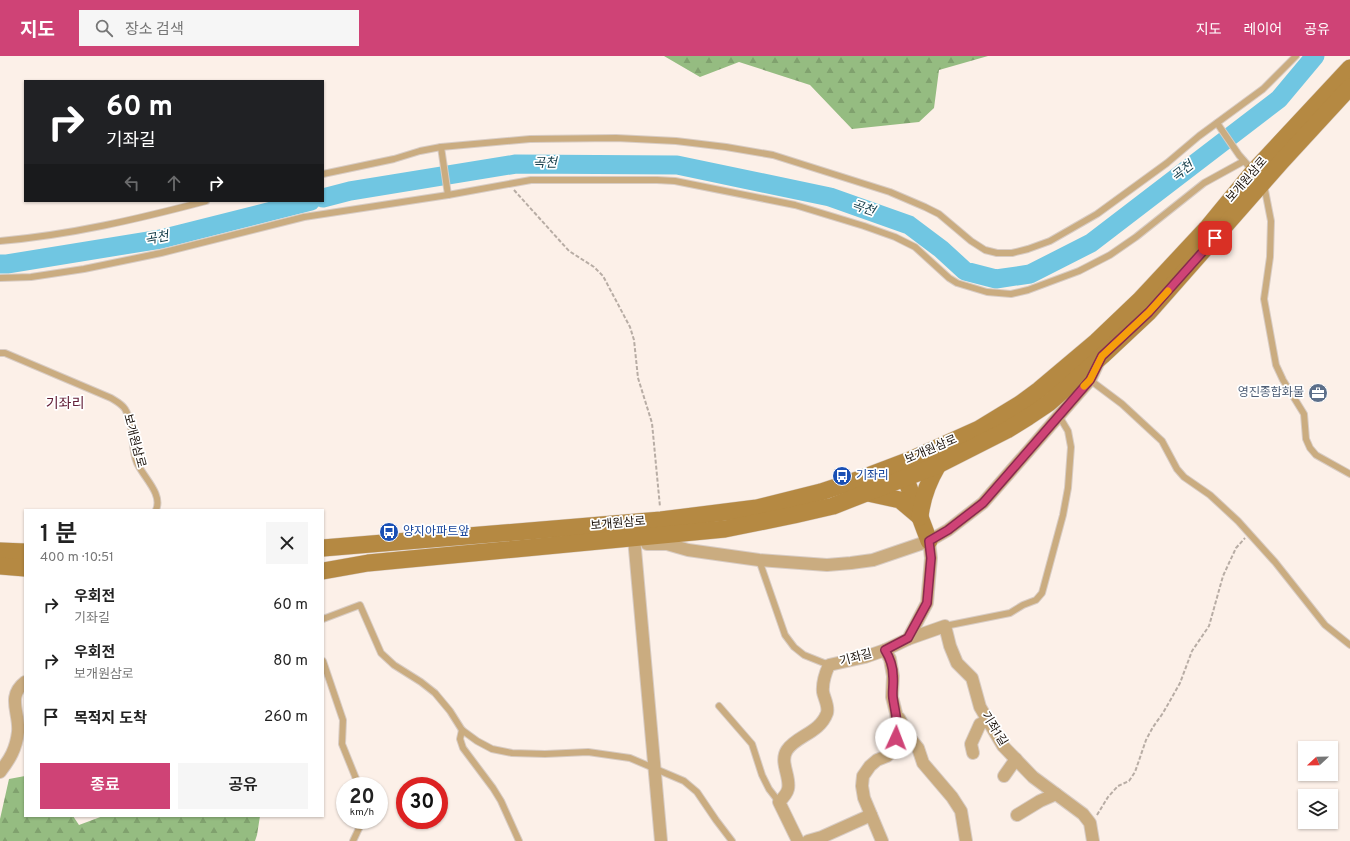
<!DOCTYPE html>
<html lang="ko">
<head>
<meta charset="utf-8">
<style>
  :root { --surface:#fff; --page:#f6f6f6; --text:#222; --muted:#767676; --accent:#cf4376 }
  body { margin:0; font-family:Overpass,"Noto Sans KR",sans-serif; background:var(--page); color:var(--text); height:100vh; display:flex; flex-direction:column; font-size:15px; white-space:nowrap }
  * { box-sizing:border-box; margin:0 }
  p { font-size:13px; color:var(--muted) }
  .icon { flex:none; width:22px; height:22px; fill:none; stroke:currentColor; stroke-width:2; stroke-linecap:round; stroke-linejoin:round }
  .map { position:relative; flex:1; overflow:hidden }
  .drawer { position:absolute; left:24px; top:453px; width:300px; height:308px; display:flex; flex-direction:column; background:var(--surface); border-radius:0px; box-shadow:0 1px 3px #0004 }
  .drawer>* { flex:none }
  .hud { position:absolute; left:24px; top:24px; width:300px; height:122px; border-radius:0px; box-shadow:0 1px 3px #0004; background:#202124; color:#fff; overflow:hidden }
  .needle { width:26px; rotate:248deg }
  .fabs { position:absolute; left:1298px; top:685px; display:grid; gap:8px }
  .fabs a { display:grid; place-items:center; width:40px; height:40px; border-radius:0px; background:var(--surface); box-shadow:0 1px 3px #0004; font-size:20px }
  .speed { position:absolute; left:336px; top:721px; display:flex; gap:8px; font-size:20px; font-weight:700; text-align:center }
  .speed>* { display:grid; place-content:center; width:52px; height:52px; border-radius:50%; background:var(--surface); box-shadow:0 1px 3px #0004; line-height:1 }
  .speed small { font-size:10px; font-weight:400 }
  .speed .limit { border:6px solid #d22; background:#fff; color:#111 }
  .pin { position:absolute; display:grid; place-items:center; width:34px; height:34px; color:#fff; margin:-17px; border-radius:8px; box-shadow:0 2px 6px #0006 }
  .me { position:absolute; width:44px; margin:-22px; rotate:2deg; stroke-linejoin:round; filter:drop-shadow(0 0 3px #0008) }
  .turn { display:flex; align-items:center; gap:14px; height:84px; padding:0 16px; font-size:18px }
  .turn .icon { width:52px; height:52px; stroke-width:2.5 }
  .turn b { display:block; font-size:28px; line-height:34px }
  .lanes { display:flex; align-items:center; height:38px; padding:0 16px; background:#0003; justify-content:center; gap:20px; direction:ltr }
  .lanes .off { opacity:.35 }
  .round { display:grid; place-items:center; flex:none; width:42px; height:42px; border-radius:0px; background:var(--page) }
  .head { display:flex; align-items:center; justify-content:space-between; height:68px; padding:0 16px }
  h1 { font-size:24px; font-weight:600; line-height:30px }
  .button { display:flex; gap:8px; margin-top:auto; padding:8px 16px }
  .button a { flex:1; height:46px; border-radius:0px; background:var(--accent); color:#fff; font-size:16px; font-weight:600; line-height:46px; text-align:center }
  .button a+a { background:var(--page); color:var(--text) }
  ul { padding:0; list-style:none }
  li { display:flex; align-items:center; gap:12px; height:56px; padding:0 16px }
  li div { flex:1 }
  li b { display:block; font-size:15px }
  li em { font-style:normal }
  header { display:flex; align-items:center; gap:24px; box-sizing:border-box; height:56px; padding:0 20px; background:var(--accent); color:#fff }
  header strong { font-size:19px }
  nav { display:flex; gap:22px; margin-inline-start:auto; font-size:14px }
  .search { width:280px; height:36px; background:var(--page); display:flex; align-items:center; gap:10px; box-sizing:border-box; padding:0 14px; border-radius:0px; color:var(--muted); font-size:15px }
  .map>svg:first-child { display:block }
  .forest { fill:url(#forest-firs) }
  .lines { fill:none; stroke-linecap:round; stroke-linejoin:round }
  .river { stroke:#70c6e2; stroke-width:19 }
  .lane-casing { stroke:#d8ccc4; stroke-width:8 }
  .street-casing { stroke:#d8ccc4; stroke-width:14 }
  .secondary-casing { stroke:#d8ccc4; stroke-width:18 }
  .path { stroke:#b8ada5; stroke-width:2; stroke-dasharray:4 2; stroke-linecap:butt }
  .lane { stroke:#caac80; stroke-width:6 }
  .street { stroke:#caac80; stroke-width:12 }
  .secondary { stroke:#b58942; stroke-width:17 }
  .route-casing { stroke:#872c4d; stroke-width:10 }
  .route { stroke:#cf4376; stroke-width:7 }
  .slow { stroke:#f59e0b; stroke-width:7 }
  .labels { text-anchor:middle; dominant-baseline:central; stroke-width:3.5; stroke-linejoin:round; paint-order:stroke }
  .street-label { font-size:12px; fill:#1a110a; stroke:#fff }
  .service-label { font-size:12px; fill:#4e5e75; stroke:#fff; text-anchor:end }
  .transit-label { font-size:12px; fill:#164399; stroke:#fff; text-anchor:start }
  .water-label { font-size:13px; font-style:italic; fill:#1a414d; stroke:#fff }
  .quarter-label { font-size:14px; fill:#642038; stroke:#fff }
</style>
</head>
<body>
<header>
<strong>지도</strong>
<div class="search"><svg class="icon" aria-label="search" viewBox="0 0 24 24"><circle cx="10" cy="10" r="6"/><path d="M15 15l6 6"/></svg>장소 검색</div>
<nav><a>지도</a><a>레이어</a><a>공유</a></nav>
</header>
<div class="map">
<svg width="1350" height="785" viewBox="0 0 1350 785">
  <defs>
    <pattern id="forest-firs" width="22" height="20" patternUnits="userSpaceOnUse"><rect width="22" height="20" fill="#95bc81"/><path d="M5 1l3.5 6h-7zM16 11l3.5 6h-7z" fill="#80a16e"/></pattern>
  </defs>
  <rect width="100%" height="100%" fill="#fcf0e8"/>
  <!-- forest -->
  <g class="forest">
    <path d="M664,0H988L939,14L934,52L919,66L852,73L810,29L739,6L700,21Z"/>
    <path d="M25,720V760H73L79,769L103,760H260L257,779L255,785H0V763L9,723Z"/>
  </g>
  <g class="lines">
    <!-- river -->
    <g class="river">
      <path d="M323,142L350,135L516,108L677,109L830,141L909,169L941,193L965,215L996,223L1030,218L1091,187L1279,43L1315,0"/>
      <path d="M0,208H7L161,183L311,145"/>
    </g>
    <defs>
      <g id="lane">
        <path d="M1217,67L1239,99L1253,115"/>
        <path d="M441,91L448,139"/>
        <path d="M323,118L394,103L420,95L441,91L530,83L616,82L676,85L726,91L773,99L890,136L925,151L939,158L971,185L985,194L997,197H1012L1028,193L1050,185L1097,158L1167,107L1199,80L1263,33L1296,0"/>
        <path d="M1264,129L1271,165L1270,201L1264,243L1276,309L1283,324L1304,358L1306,383L1310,392L1316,399L1350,418"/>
        <path d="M0,185C70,179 138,163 206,145"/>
        <path d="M0,222L31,221L84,213L161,197L304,161L448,139L531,124H657L675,125L795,149L864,170L895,181L915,191L949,222L957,227L987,236L1011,238L1028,234L1079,215L1110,199L1136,181L1204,127L1244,105"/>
        <path d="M0,297H5L111,342C116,345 122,348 125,353C135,369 130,391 137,407C144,422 163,438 156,454"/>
        <path d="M1090,324L1122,348L1162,385L1177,413L1184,421L1210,439L1238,465L1275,506L1325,569L1350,589"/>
        <path d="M759,504L785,579L794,591L804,599L829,609"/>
        <path d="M323,563L360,549L381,597L394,609L421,626L435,637L450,655L462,674L477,685L492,693L512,697L545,698L588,696L630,702L684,725L697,736L716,764L732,785"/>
        <path d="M945,570L1010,557L1023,549L1036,544L1042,537L1063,459L1068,432L1071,391L1068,375L1059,360"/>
        <path d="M323,605L343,664L342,688L359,730"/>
        <path d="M719,650L752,688L762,719L769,733L779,746"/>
        <path d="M462,674L460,683L463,692L493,732L501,745L519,785"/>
        <path d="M353,785L363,764"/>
      </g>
      <g id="street">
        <path d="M634,482L661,785"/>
        <path d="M647,488H667L688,494L759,504L827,509L851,507L873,504L929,485L948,474L983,447L1090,324L1098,307"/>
        <path d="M908,583L945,570L950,590L957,607L972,622L980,651L1003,690L1033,721L1083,758L1090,767L1093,785"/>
        <path d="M899,662L909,681L918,692L923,707L952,741L961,755L966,785"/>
        <path d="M973,697L971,688L980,668L988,665"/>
        <path d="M0,716C10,703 16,693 18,676C20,657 6,641 25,626"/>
        <path d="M1004,720L1016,703"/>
        <path d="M1017,759L1040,745L1056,738"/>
        <path d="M798,785L779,746C782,743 787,738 788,733C791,721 779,706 787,694C796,680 820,677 827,657C829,650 824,642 823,636C822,626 825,618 829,609L865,601L885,594L908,583L927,547L931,502L929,485"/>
        <path d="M808,785L822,781L871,759"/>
        <path d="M882,785L864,742L862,730L863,720L870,710L877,704L887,700L895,692L898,673L896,657L892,641L893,620L890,603L885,594"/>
      </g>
      <g id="secondary">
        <path d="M902,413L929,485"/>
        <path d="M868,437L900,444L919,460"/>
        <path d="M920,461C922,441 928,426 938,409"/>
        <path d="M323,492L661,464L757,452L821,436L860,423L910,404L979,373L1020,348L1039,334L1096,286L1140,244L1208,171L1254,115L1350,12"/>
        <path d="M0,495L25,496"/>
        <path d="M0,510L25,512"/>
        <path d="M323,515L368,507L725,473L794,459L833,450L938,409L1007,374L1028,361L1049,347L1102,300L1149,256L1281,106L1350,31"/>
      </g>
    </defs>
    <!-- lane casing -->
    <use href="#lane" class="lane-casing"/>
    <!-- street casing -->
    <use href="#street" class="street-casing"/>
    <!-- secondary casing -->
    <use href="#secondary" class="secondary-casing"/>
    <!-- path -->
    <g class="path">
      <path d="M514,134L569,195L594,211L603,220L630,271L634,284L638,322L652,367L660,451"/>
      <path d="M1097,759L1108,741L1118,730L1129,725L1135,716L1146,684L1153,671L1163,657L1180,627L1192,595L1209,570L1223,520L1236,492L1245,482"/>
    </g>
    <!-- lane -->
    <use href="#lane" class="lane"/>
    <!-- street -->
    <use href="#street" class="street"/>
    <!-- secondary -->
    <use href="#secondary" class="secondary"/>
  </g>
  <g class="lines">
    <defs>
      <path id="route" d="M896,682C899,668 895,656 893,642C892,635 894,628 893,620C893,611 890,602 885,594L908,582L927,547L931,502L929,485L948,474L983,447L1090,324L1102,300L1149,256L1215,182"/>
    </defs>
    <!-- route casing -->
    <use href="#route" class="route-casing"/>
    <!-- route -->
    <use href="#route" class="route"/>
    <!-- slow -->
    <path class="slow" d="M1084,330L1090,324L1102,300L1149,256L1168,235"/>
  </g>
  <!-- icons -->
  <defs>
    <symbol id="office-disc" viewBox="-11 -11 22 22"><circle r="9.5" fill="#5c6f8a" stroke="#fff"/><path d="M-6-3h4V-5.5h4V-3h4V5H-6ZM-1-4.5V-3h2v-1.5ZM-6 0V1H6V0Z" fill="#fff"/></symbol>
    <symbol id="bus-disc" viewBox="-11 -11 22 22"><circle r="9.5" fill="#1a4fb4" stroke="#fff"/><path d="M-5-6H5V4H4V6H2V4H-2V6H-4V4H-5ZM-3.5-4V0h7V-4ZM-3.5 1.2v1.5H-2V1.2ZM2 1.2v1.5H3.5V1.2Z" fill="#fff"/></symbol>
  </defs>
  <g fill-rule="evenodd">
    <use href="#office-disc" x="1307" y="326" width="22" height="22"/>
    <use href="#bus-disc" x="831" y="409" width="22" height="22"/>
    <use href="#bus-disc" x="378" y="465" width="22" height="22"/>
  </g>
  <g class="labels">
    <!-- street labels -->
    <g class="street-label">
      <text transform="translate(1247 124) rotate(-49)">보개원삼로</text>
      <text transform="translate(134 385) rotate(75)">보개원삼로</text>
      <text transform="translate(931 394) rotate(-23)">보개원삼로</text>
      <text transform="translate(618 468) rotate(-5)">보개원삼로</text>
      <text transform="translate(856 602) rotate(-15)">기좌길</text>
      <text transform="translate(994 673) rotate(58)">기좌1길</text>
    </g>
    <!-- service labels -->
    <g class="service-label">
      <text x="1304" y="337">영진종합화물</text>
    </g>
    <!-- transit labels -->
    <g class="transit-label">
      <text x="856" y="420">기좌리</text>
      <text x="403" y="476">양지아파트앞</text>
    </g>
    <!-- water labels -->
    <g class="water-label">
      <text x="545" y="108">곡천</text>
      <text transform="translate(1183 116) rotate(-38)">곡천</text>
      <text transform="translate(863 153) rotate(19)">곡천</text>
      <text transform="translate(157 183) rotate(-11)">곡천</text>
    </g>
    <!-- quarter labels -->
    <g class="quarter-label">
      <text x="65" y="348">기좌리</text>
    </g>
  </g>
</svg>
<div class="fabs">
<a><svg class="needle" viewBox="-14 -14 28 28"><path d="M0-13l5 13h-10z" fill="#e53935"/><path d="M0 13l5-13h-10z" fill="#767676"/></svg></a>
<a><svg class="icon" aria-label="layers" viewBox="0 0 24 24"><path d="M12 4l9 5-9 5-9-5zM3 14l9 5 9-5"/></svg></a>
</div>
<div class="speed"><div>20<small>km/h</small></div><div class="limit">30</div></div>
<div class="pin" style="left:1215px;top:182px;background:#d93025"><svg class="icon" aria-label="arrive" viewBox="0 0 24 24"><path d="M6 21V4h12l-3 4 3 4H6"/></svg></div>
<svg class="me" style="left:896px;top:682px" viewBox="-20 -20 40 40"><circle r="19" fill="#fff"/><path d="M0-13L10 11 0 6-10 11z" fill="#cf4376"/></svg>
<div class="hud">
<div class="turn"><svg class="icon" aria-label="right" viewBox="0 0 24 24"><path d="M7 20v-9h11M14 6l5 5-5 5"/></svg><div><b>60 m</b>기좌길</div></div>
<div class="lanes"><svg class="icon off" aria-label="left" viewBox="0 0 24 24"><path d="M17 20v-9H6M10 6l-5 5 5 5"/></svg><svg class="icon off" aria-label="ahead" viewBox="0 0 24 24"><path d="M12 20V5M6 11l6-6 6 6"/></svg><svg class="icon" aria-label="right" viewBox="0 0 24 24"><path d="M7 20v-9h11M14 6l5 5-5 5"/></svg></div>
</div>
<section class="drawer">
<div class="head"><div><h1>1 분</h1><p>400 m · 10:51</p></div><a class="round"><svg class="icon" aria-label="close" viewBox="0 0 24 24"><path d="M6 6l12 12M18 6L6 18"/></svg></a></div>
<ul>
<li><svg class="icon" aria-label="right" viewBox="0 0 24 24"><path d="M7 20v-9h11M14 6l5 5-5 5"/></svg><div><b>우회전</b><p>기좌길</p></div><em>60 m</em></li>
<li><svg class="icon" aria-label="right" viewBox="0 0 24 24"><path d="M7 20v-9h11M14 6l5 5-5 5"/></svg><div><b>우회전</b><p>보개원삼로</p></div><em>80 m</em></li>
<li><svg class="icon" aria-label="arrive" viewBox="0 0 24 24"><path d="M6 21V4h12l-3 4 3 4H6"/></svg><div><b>목적지 도착</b></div><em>260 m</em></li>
</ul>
<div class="button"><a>종료</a><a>공유</a></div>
</section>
</div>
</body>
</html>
